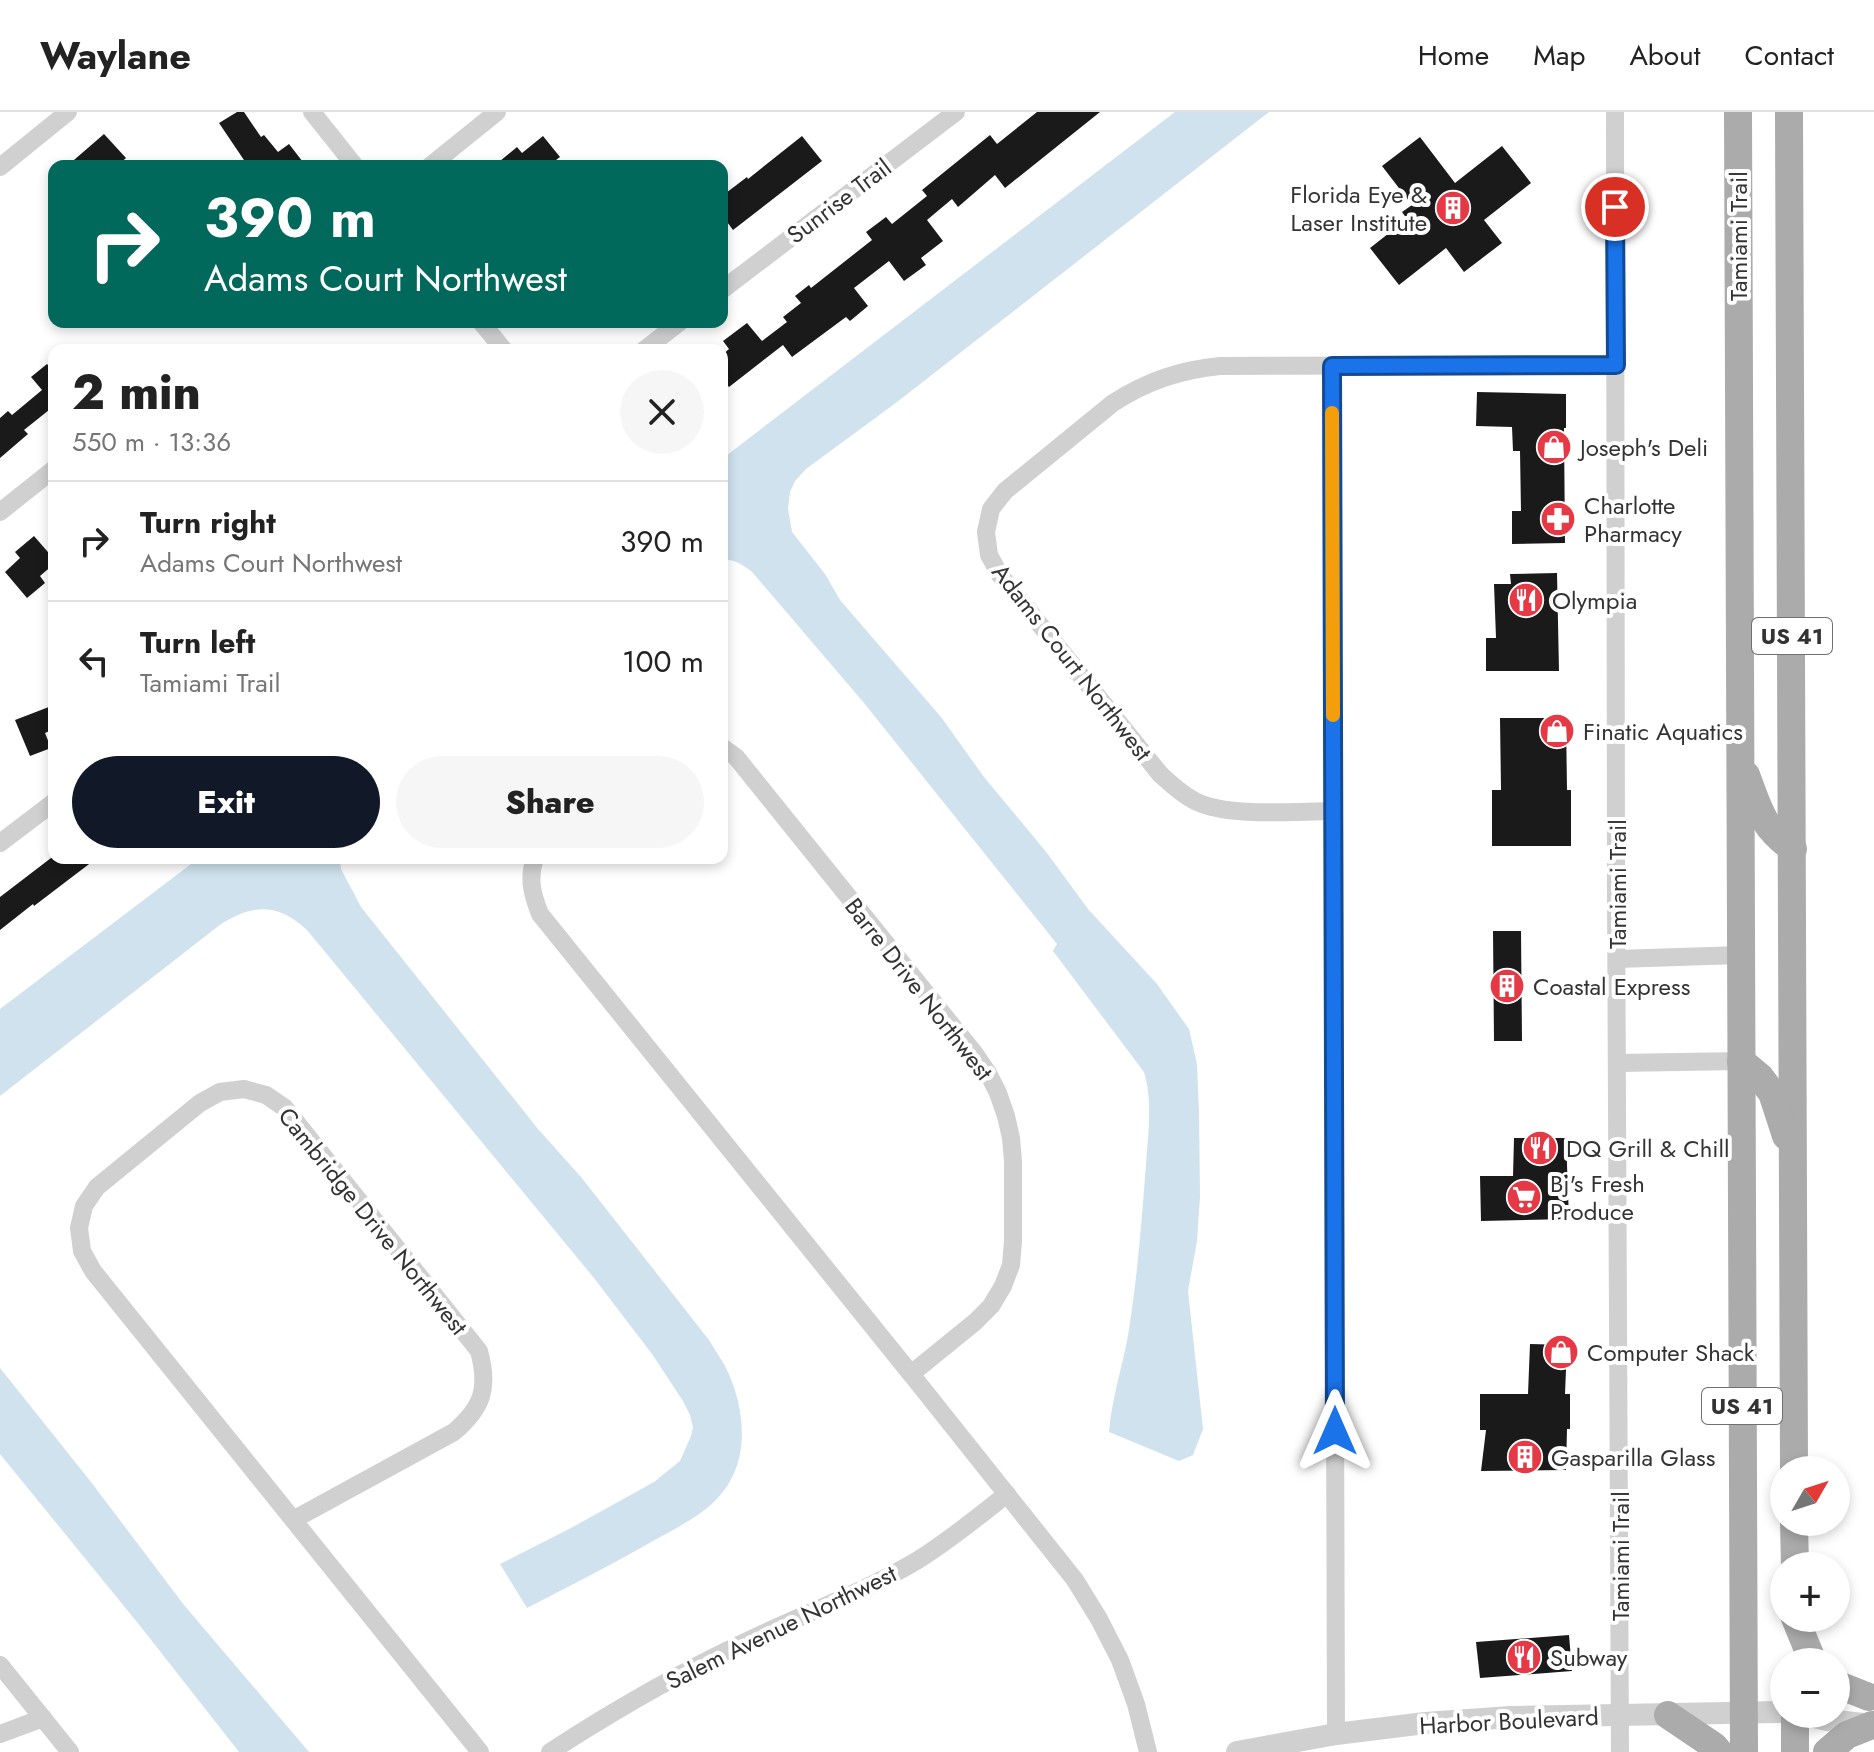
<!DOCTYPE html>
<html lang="en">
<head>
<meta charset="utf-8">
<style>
  :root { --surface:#fff; --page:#f6f6f6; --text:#222; --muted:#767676; --line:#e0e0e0; --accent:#111827 }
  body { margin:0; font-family:Jost,sans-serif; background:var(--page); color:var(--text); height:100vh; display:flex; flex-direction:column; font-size:30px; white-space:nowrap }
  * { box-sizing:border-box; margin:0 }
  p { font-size:26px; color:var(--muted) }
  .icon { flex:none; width:44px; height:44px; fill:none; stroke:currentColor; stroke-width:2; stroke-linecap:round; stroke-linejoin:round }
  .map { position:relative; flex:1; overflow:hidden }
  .details { position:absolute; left:48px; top:232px; width:680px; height:520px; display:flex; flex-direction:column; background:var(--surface); border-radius:16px; box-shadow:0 4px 12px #0003 }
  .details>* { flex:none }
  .guide { position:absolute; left:48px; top:48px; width:680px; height:168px; border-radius:16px; box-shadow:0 4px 12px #0003; background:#00695c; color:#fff; overflow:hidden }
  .needle { width:52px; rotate:51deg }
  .tools { position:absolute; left:1770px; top:1344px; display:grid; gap:16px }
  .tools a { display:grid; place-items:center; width:80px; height:80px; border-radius:50%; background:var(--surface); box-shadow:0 4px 12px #0003; font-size:40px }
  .pin { position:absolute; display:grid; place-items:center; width:68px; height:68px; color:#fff; margin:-34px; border:4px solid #fff; border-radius:50%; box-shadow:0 2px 8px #0007 }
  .me { position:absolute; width:88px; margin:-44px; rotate:0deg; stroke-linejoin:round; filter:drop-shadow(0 0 6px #0008) }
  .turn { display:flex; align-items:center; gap:28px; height:168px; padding:0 24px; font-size:36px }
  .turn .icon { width:104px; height:104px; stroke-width:2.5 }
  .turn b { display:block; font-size:56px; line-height:68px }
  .round { display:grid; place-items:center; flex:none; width:84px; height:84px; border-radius:42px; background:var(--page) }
  .overview { display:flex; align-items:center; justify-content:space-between; height:136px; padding:0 24px }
  h1 { font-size:48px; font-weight:800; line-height:60px }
  .cta { display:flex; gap:16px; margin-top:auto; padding:16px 24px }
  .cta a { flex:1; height:92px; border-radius:48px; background:var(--accent); color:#fff; font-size:32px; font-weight:800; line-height:92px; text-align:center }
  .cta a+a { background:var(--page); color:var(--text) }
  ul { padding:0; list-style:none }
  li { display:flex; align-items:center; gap:24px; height:120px; padding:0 24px; border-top:2px solid var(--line) }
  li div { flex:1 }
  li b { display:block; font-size:30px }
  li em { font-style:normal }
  header { display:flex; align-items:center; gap:48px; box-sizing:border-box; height:112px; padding:0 40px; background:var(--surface); border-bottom:2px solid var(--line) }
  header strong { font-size:38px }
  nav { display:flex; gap:44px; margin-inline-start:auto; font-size:28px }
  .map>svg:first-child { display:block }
  .water { fill:#cfe2ee }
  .building { fill:#1a1a1a }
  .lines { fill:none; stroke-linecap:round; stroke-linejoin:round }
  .minor { stroke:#d0d0d0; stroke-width:18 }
  .tertiary { stroke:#d0d0d0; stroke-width:22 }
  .primary { stroke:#ababab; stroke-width:28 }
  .route-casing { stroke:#114b97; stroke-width:20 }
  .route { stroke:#1a73e8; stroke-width:14 }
  .slow { stroke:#f59e0b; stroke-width:14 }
  .labels { text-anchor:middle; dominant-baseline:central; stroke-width:8; stroke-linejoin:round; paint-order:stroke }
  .shield { fill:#fff; stroke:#707070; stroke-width:2 }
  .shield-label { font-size:22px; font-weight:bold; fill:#333 }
  .poi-label { font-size:24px; fill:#333; stroke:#fff; text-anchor:start }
  .street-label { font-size:24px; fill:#333; stroke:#fff }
</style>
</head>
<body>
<header>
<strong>Waylane</strong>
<nav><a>Home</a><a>Map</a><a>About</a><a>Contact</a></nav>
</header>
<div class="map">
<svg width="1874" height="1640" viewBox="0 0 1874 1640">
  <rect width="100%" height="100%" fill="#fff"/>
  <!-- water -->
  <g class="water">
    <path d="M1175,0H1269L897,290L806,357L795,369L790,380L788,397L792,420L825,462L840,488L941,605L984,665L1047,741L1088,797L1157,872L1189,917L1197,952L1199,1000L1200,1085L1197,1129L1188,1179L1203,1317L1193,1343L1179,1349L1109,1320C1112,1283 1125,1248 1130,1211C1138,1158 1142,1105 1146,1052C1148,1023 1153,988 1144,960L1053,839L1057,832L864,591L753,461C743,452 735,448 722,447V347Z"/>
    <path d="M199,746H340L341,757L361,795L538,1017L581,1065L709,1228C714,1237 720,1245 725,1254C745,1293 751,1346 722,1381C703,1405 671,1418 646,1433C607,1455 567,1475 527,1496L500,1452L571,1416L654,1370L680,1349L691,1324L693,1315L690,1303L683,1289L652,1242L594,1166L307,818C278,791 253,792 221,812L0,984V897Z"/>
    <path d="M0,1256L91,1370L184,1493L309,1640H239L141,1515L0,1342Z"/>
  </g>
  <!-- building -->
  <g class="building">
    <path d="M237,0H244L261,25L264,23L278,40L289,32L306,54H248L219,11Z"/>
    <path d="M1037,0H1100L1005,76L995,63L958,95L952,87L927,108L943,129L921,146L926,153L904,169L889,149L854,176L868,194L850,209L846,205L792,245L783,233L729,275L722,267V243L729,237L723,229L747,211L762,229L787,210L783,205L801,191L795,184L809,173L811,176L872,128L866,120L886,105L892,112L927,84L922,78L990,23L997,32Z"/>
    <path d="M104,22L126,46L117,54H67Z"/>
    <path d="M543,24L560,45L548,54H494L517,35L522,41Z"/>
    <path d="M802,24L822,49L733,118L722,103V84L747,65L748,67Z"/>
    <path d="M1420,25L1455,71L1502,34L1531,71L1484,108L1502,131L1464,160L1446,136L1399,173L1370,136L1407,107L1402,100L1412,93L1382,54Z"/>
    <path d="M47,252L54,260V294L24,318L28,322L0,346V306L8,299L12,303L42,278L31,265Z"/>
    <path d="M1477,280L1566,282V316H1564L1565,431L1512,432V399H1521L1520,339H1513L1512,315L1476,314Z"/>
    <path d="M34,424L54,447V452L40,464L45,471L27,486L5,460L20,446L15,440Z"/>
    <path d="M1557,461L1559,559H1486V526H1496L1494,472H1511L1510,462Z"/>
    <path d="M54,593V617L45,621L51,636L30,644L15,608Z"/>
    <path d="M1500,606H1566L1567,678H1571V734H1492V678H1501Z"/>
    <path d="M51,746H97L34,794L33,792L0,818V785Z"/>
    <path d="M1493,819H1521L1522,929H1494Z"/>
    <path d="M1514,1026H1566L1569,1107L1481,1109L1480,1064H1513Z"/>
    <path d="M1530,1232L1567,1233L1565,1282H1570V1317H1567L1566,1358L1481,1359L1486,1318H1480V1282H1528Z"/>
    <path d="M1569,1523L1572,1559L1480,1566L1476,1530Z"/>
  </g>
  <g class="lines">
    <!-- minor -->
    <g class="minor">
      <path d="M312,0L355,54"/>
      <path d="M1615,0L1616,778L1620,1640"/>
      <path d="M430,54L497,0"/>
      <path d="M0,55L68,0"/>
      <path d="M722,178L956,0"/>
      <path d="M481,210L504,238"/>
      <path d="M644,238L680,210"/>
      <path d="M1332,254L1336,1622"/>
      <path d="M0,400L54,357"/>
      <path d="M1334,699C1295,699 1229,706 1195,689C1181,682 1171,672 1160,662L1000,463L989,443L986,420L991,397L1005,379L1113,291C1147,269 1180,258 1220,254L1616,253"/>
      <path d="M0,731L54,690"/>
      <path d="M535,746C528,766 532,782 540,802L911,1262L975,1210L991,1194L1003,1174L1011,1153L1013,1129V1050L1011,1026L1006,1004L998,981L988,961L975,942L736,645L722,635"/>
      <path d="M1617,847L1740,843"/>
      <path d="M1618,951L1741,949"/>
      <path d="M911,1262L1075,1468L1099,1507L1120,1548L1136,1592L1148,1640"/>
      <path d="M293,1408L454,1320C483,1295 489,1276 479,1239L285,996L266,983L244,977L220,980L200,991L97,1075L84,1094L79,1116L82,1139L93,1159L480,1640"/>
      <path d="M0,1553L70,1640"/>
      <path d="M0,1622L43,1606"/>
      <path d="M550,1640C616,1597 686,1557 758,1524C811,1499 868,1478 918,1448C950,1428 978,1405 1007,1382"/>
    </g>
    <!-- tertiary -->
    <g class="tertiary">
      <path d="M1802,1602L1827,1608L1872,1613"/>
      <path d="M1237,1640L1336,1622L1425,1611L1511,1605L1784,1600"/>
    </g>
    <!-- primary -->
    <g class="primary">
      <path d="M1738,0L1744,1640"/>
      <path d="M1789,0L1794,1358"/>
      <path d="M1746,663C1759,697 1761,714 1793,737"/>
      <path d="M1741,949L1760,965L1772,981L1786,1024"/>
      <path d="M1794,1410L1795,1454"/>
      <path d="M1795,1506L1813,1550"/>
      <path d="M1836,1572L1869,1585"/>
      <path d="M1795,1602V1640"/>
      <path d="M1668,1603L1714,1634L1719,1640"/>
      <path d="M1827,1640L1847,1623L1872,1613"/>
    </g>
  </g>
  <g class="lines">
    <defs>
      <path id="route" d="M1335,1319L1332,254L1616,253L1615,95"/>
    </defs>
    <!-- route casing -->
    <use href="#route" class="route-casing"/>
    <!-- route -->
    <use href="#route" class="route"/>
    <!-- slow -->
    <path class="slow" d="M1332,301L1333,603"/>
  </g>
  <!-- icons -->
  <defs>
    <symbol id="building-disc" viewBox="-11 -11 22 22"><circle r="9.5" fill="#e63946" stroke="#fff"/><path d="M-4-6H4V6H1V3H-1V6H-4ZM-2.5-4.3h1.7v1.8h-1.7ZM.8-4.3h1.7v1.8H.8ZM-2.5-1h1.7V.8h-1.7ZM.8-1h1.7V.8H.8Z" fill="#fff"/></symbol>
    <symbol id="shop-disc" viewBox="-11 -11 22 22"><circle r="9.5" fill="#e63946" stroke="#fff"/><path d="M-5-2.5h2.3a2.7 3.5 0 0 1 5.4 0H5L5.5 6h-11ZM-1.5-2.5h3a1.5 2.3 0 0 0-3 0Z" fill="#fff"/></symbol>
    <symbol id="pharmacy-disc" viewBox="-11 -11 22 22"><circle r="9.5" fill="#e63946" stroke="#fff"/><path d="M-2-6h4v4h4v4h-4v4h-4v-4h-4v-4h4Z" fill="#fff"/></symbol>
    <symbol id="restaurant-disc" viewBox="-11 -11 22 22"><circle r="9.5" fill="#e63946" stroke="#fff"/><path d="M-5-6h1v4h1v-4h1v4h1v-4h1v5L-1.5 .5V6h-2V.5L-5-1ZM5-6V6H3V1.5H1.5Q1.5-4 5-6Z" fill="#fff"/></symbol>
    <symbol id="supermarket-disc" viewBox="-11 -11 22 22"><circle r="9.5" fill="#e63946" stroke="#fff"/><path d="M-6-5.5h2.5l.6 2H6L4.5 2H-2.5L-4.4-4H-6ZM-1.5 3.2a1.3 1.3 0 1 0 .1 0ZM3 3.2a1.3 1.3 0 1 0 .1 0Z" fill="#fff"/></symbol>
  </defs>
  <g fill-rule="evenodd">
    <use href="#building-disc" x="1433" y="76" width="40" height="40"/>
    <use href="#shop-disc" x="1534" y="315" width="40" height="40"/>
    <use href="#pharmacy-disc" x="1538" y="387" width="40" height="40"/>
    <use href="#restaurant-disc" x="1506" y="468" width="40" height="40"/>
    <use href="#shop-disc" x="1537" y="599" width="40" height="40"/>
    <use href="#building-disc" x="1487" y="854" width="40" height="40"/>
    <use href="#restaurant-disc" x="1520" y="1016" width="40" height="40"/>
    <use href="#supermarket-disc" x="1504" y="1065" width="40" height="40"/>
    <use href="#shop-disc" x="1541" y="1220" width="40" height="40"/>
    <use href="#building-disc" x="1505" y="1325" width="40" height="40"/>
    <use href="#restaurant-disc" x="1504" y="1525" width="40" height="40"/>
  </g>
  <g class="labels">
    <!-- shield labels -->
    <g class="shield">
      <rect x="1752" y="506" width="80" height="36" rx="6"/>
      <rect x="1702" y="1276" width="80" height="36" rx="6"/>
    </g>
    <g class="shield-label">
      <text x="1792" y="524">US 41</text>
      <text x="1742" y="1294">US 41</text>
    </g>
    <!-- poi labels -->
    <g class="poi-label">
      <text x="1427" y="82" text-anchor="end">Florida Eye &amp;<tspan x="1427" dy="28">Laser Institute</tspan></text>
      <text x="1580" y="335">Joseph's Deli</text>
      <text x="1584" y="393">Charlotte<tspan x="1584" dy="28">Pharmacy</tspan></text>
      <text x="1552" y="488">Olympia</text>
      <text x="1583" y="619">Finatic Aquatics</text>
      <text x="1533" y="874">Coastal Express</text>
      <text x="1566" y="1036">DQ Grill &amp; Chill</text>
      <text x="1550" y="1071">Bj's Fresh<tspan x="1550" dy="28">Produce</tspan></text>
      <text x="1587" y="1240">Computer Shack</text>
      <text x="1551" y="1345">Gasparilla Glass</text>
      <text x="1550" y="1545">Subway</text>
    </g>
    <!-- street labels -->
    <g class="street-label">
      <text transform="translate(839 89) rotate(-37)">Sunrise Trail</text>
      <text transform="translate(1738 124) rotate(-90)">Tamiami Trail</text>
      <text transform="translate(1072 550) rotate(52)">Adams Court Northwest</text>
      <text transform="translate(1617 772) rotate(-90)">Tamiami Trail</text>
      <text transform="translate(919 877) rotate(52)">Barre Drive Northwest</text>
      <text transform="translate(373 1109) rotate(51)">Cambridge Drive Northwest</text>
      <text transform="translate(1620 1444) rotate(-90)">Tamiami Trail</text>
      <text transform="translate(781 1515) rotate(-26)">Salem Avenue Northwest</text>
      <text transform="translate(1509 1609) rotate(-3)">Harbor Boulevard</text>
    </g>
  </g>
</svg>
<div class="tools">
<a><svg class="needle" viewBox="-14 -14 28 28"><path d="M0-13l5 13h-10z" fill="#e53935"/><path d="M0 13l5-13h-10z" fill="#767676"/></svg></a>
<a>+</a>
<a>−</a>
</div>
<div class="pin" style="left:1615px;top:95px;background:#d93025"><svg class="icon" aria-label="arrive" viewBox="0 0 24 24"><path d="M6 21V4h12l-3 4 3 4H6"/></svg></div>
<svg class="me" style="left:1335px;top:1319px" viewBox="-20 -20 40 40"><path d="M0-17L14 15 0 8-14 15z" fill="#1a73e8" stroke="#fff" stroke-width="4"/></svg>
<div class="guide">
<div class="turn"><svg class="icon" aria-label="right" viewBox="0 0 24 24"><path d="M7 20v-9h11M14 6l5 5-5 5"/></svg><div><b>390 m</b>Adams Court Northwest</div></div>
</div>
<section class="details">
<div class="overview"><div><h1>2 min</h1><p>550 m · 13:36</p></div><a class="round"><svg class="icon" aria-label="close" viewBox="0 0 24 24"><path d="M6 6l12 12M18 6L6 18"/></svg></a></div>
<ul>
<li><svg class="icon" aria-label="right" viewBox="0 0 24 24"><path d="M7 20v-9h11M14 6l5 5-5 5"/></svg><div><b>Turn right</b><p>Adams Court Northwest</p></div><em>390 m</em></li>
<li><svg class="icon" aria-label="left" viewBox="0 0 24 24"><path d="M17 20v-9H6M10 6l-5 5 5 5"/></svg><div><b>Turn left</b><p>Tamiami Trail</p></div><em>100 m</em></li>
</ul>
<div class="cta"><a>Exit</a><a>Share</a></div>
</section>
</div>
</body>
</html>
